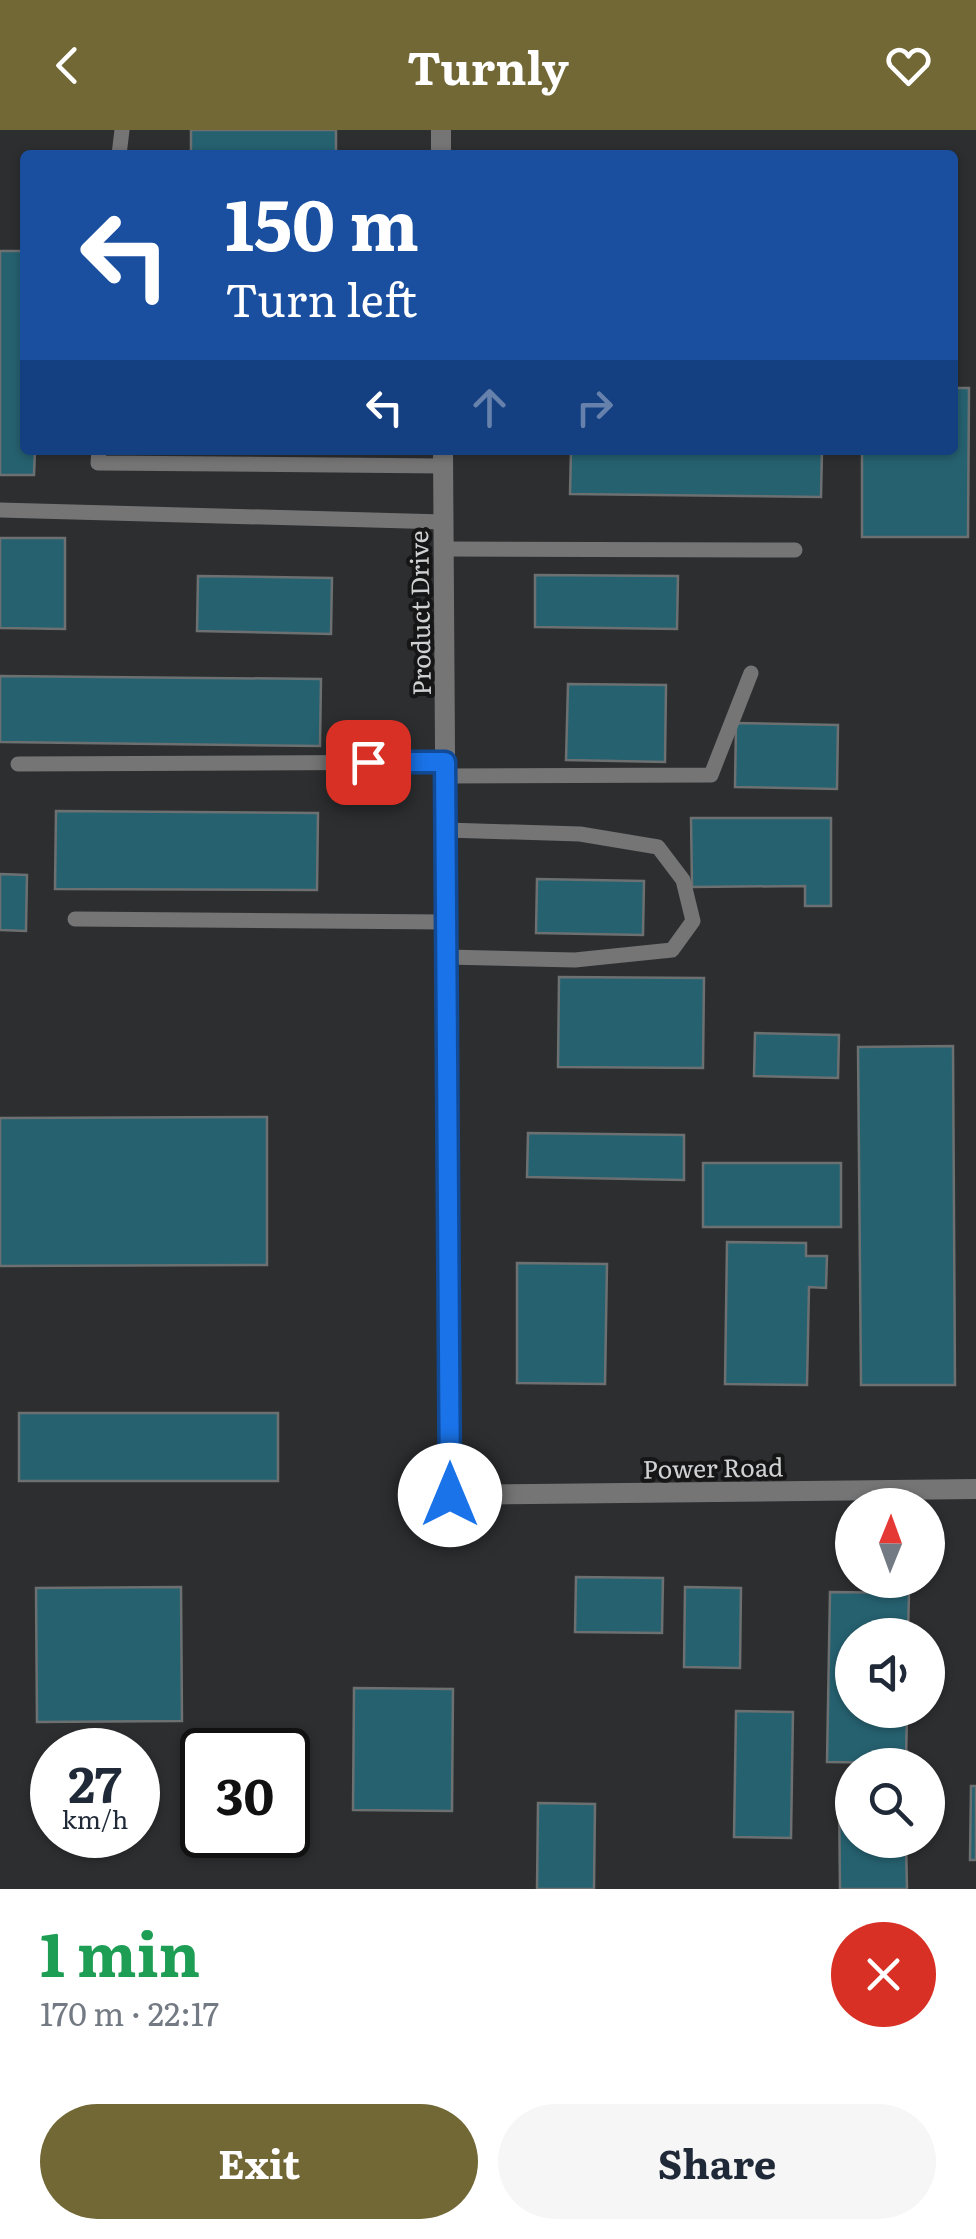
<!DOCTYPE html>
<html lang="en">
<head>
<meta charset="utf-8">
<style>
  :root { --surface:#fff; --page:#f6f6f7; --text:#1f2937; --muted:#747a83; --accent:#716836 }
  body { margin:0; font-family:Literata,serif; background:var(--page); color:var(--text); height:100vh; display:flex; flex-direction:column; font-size:38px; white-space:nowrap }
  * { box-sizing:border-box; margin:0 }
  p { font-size:32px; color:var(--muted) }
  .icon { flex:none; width:55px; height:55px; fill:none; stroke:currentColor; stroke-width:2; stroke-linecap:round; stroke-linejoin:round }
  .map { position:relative; height:1759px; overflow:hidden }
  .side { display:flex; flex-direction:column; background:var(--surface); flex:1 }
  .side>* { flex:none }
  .hud { position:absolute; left:20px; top:20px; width:938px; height:305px; border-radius:10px; box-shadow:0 2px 8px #0004; background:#1a4fa0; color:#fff; overflow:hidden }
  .needle { width:65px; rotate:1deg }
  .tools { position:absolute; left:835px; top:1358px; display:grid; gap:20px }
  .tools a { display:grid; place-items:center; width:110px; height:110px; border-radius:50%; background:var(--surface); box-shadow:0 2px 8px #0004; font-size:50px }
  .speed { position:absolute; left:30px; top:1598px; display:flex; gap:20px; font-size:50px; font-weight:700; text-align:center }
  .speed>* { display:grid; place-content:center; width:130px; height:130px; border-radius:50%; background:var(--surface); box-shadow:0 2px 8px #0004; line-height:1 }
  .speed small { font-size:25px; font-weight:400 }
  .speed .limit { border:5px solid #111; border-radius:15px; background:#fff; color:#111 }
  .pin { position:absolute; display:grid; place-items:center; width:85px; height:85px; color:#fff; margin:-42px; border-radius:20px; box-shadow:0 5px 15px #0006 }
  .me { position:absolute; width:110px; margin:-55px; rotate:0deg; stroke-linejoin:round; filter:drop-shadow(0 0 8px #0008) }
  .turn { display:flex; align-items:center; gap:35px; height:210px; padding:0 40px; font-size:45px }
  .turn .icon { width:130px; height:130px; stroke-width:2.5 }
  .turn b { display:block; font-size:70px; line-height:85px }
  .lanes { display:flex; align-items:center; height:95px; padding:0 40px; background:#0003; justify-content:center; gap:50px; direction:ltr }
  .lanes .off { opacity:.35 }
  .round { display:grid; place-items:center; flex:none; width:105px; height:105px; border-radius:52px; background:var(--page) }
  .summary { display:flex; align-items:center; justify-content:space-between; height:170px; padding:0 40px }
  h1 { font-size:60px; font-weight:700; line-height:75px; color:#1e9e55 }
  .button { display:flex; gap:20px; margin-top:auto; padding:20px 40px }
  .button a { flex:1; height:115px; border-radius:60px; background:var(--accent); color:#fff; font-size:40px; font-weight:700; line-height:115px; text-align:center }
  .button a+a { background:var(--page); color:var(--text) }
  header { display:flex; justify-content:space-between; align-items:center; height:130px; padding:0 40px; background:var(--accent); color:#fff; font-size:45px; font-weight:700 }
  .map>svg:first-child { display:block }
  .building { fill:#266170; stroke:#6c7071; stroke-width:2.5 }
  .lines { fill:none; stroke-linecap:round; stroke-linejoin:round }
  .lane { stroke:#757576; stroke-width:15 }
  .street { stroke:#757576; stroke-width:20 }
  .route-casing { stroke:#114b97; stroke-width:25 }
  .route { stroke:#1a73e8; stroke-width:18 }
  .labels { text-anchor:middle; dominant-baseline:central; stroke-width:8; stroke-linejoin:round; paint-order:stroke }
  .street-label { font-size:25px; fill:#d0d1d2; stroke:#161617 }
</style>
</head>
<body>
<header><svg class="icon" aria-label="back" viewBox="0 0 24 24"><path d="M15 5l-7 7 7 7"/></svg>Turnly<svg class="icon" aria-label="heart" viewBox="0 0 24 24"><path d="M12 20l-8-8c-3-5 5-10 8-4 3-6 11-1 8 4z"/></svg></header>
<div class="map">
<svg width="976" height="1759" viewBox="0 0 976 1759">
  <rect width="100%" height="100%" fill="#2c2e30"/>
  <!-- building -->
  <g class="building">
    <rect x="191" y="0" width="145" height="25"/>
    <path d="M0,121H25V320H35L34,345H0Z"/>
    <path d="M952,258H969L968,407H862V320H952Z"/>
    <path d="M571,320H822L821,367L570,364Z"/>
    <path d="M0,408H65V499L0,498Z"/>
    <path d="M535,445L678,446L677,499L535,497Z"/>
    <path d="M198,446L332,448L331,504L197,501Z"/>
    <path d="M0,546L321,549L320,616L0,612Z"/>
    <path d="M568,554L666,555L665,632L566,630Z"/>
    <path d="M736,593L838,595L837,659L735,657Z"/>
    <path d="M56,681L318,683L317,760L55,759Z"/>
    <path d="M691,688H831V776H805V756L692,757Z"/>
    <path d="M0,744L27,745L26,801L0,800Z"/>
    <path d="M537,749L644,751L643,805L536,803Z"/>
    <path d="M559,847L704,848L703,938L558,937Z"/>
    <path d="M755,903L839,905L838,948L754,946Z"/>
    <path d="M953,916L955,1255H861L858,917Z"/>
    <path d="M267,987V1135L0,1136V988Z"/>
    <path d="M528,1003L684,1005V1050L527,1047Z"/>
    <rect x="703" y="1033" width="138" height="64"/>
    <path d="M727,1112L806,1113V1126H827L826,1158L809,1157L807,1255L725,1254Z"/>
    <path d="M517,1133L607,1134L605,1254L517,1253Z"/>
    <rect x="19" y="1283" width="259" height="68"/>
    <path d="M576,1447L663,1448L662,1503L575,1502Z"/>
    <path d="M181,1457L182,1591L37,1592L36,1458Z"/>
    <path d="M685,1457L741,1458L740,1538L684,1537Z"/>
    <path d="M830,1462L909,1463L908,1505H852V1580H907L906,1633L827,1632Z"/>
    <path d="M354,1558L453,1559L452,1681L353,1680Z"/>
    <path d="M736,1581L793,1582L791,1708L734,1707Z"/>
    <path d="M971,1656H976V1730H970Z"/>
    <path d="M839,1657H852V1710H906L907,1759H840Z"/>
    <path d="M538,1673L595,1674L594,1759H537Z"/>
  </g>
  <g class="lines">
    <!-- lane -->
    <g class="lane">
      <path d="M119,25L122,0"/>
      <path d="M99,320L98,333L443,336"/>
      <path d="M0,380L444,392"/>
      <path d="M445,419L795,420"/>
      <path d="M18,634L445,632"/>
      <path d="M445,646L711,645L751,543"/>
      <path d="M446,700L580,704L658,717L683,750L693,791L672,820L575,830L447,827"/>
      <path d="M75,789L446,792"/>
    </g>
    <!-- street -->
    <g class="street">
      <path d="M441,0V25"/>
      <path d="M443,320L450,1365L976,1359"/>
    </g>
  </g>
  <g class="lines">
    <defs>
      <path id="route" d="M368,632H445L450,1365"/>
    </defs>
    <!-- route casing -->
    <use href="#route" class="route-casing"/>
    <!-- route -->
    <use href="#route" class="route"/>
  </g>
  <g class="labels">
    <!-- street labels -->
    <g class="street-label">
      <text transform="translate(419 483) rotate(-91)">Product Drive</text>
      <text transform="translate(713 1337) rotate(-1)">Power Road</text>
    </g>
  </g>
</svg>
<div class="tools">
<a><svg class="needle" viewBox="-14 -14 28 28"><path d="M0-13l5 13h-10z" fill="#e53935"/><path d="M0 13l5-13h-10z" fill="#747a83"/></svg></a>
<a><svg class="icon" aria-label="sound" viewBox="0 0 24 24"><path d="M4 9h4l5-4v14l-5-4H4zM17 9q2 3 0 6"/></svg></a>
<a><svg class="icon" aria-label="search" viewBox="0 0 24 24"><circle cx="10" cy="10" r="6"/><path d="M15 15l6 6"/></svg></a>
</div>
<div class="speed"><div>27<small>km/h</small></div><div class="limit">30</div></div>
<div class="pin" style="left:368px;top:632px;background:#d93025"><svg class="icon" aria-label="arrive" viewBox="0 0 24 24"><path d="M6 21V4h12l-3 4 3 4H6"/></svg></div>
<svg class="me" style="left:450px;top:1365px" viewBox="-20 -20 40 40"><circle r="19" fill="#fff"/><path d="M0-13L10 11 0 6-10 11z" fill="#1a73e8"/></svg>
<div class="hud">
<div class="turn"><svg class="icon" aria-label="left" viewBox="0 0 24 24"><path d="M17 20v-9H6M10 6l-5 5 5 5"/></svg><div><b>150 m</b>Turn left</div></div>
<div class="lanes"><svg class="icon" aria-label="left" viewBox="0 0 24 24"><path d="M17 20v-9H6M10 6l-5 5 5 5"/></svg><svg class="icon off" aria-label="ahead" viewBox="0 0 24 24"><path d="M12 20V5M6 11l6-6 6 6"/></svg><svg class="icon off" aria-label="right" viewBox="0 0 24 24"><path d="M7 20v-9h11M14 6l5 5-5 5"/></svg></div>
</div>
</div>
<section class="side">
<div class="summary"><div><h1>1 min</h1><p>170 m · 22:17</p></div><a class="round" style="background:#d93025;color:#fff"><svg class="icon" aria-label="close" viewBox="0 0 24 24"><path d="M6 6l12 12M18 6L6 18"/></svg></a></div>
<div class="button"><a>Exit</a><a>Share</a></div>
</section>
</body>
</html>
